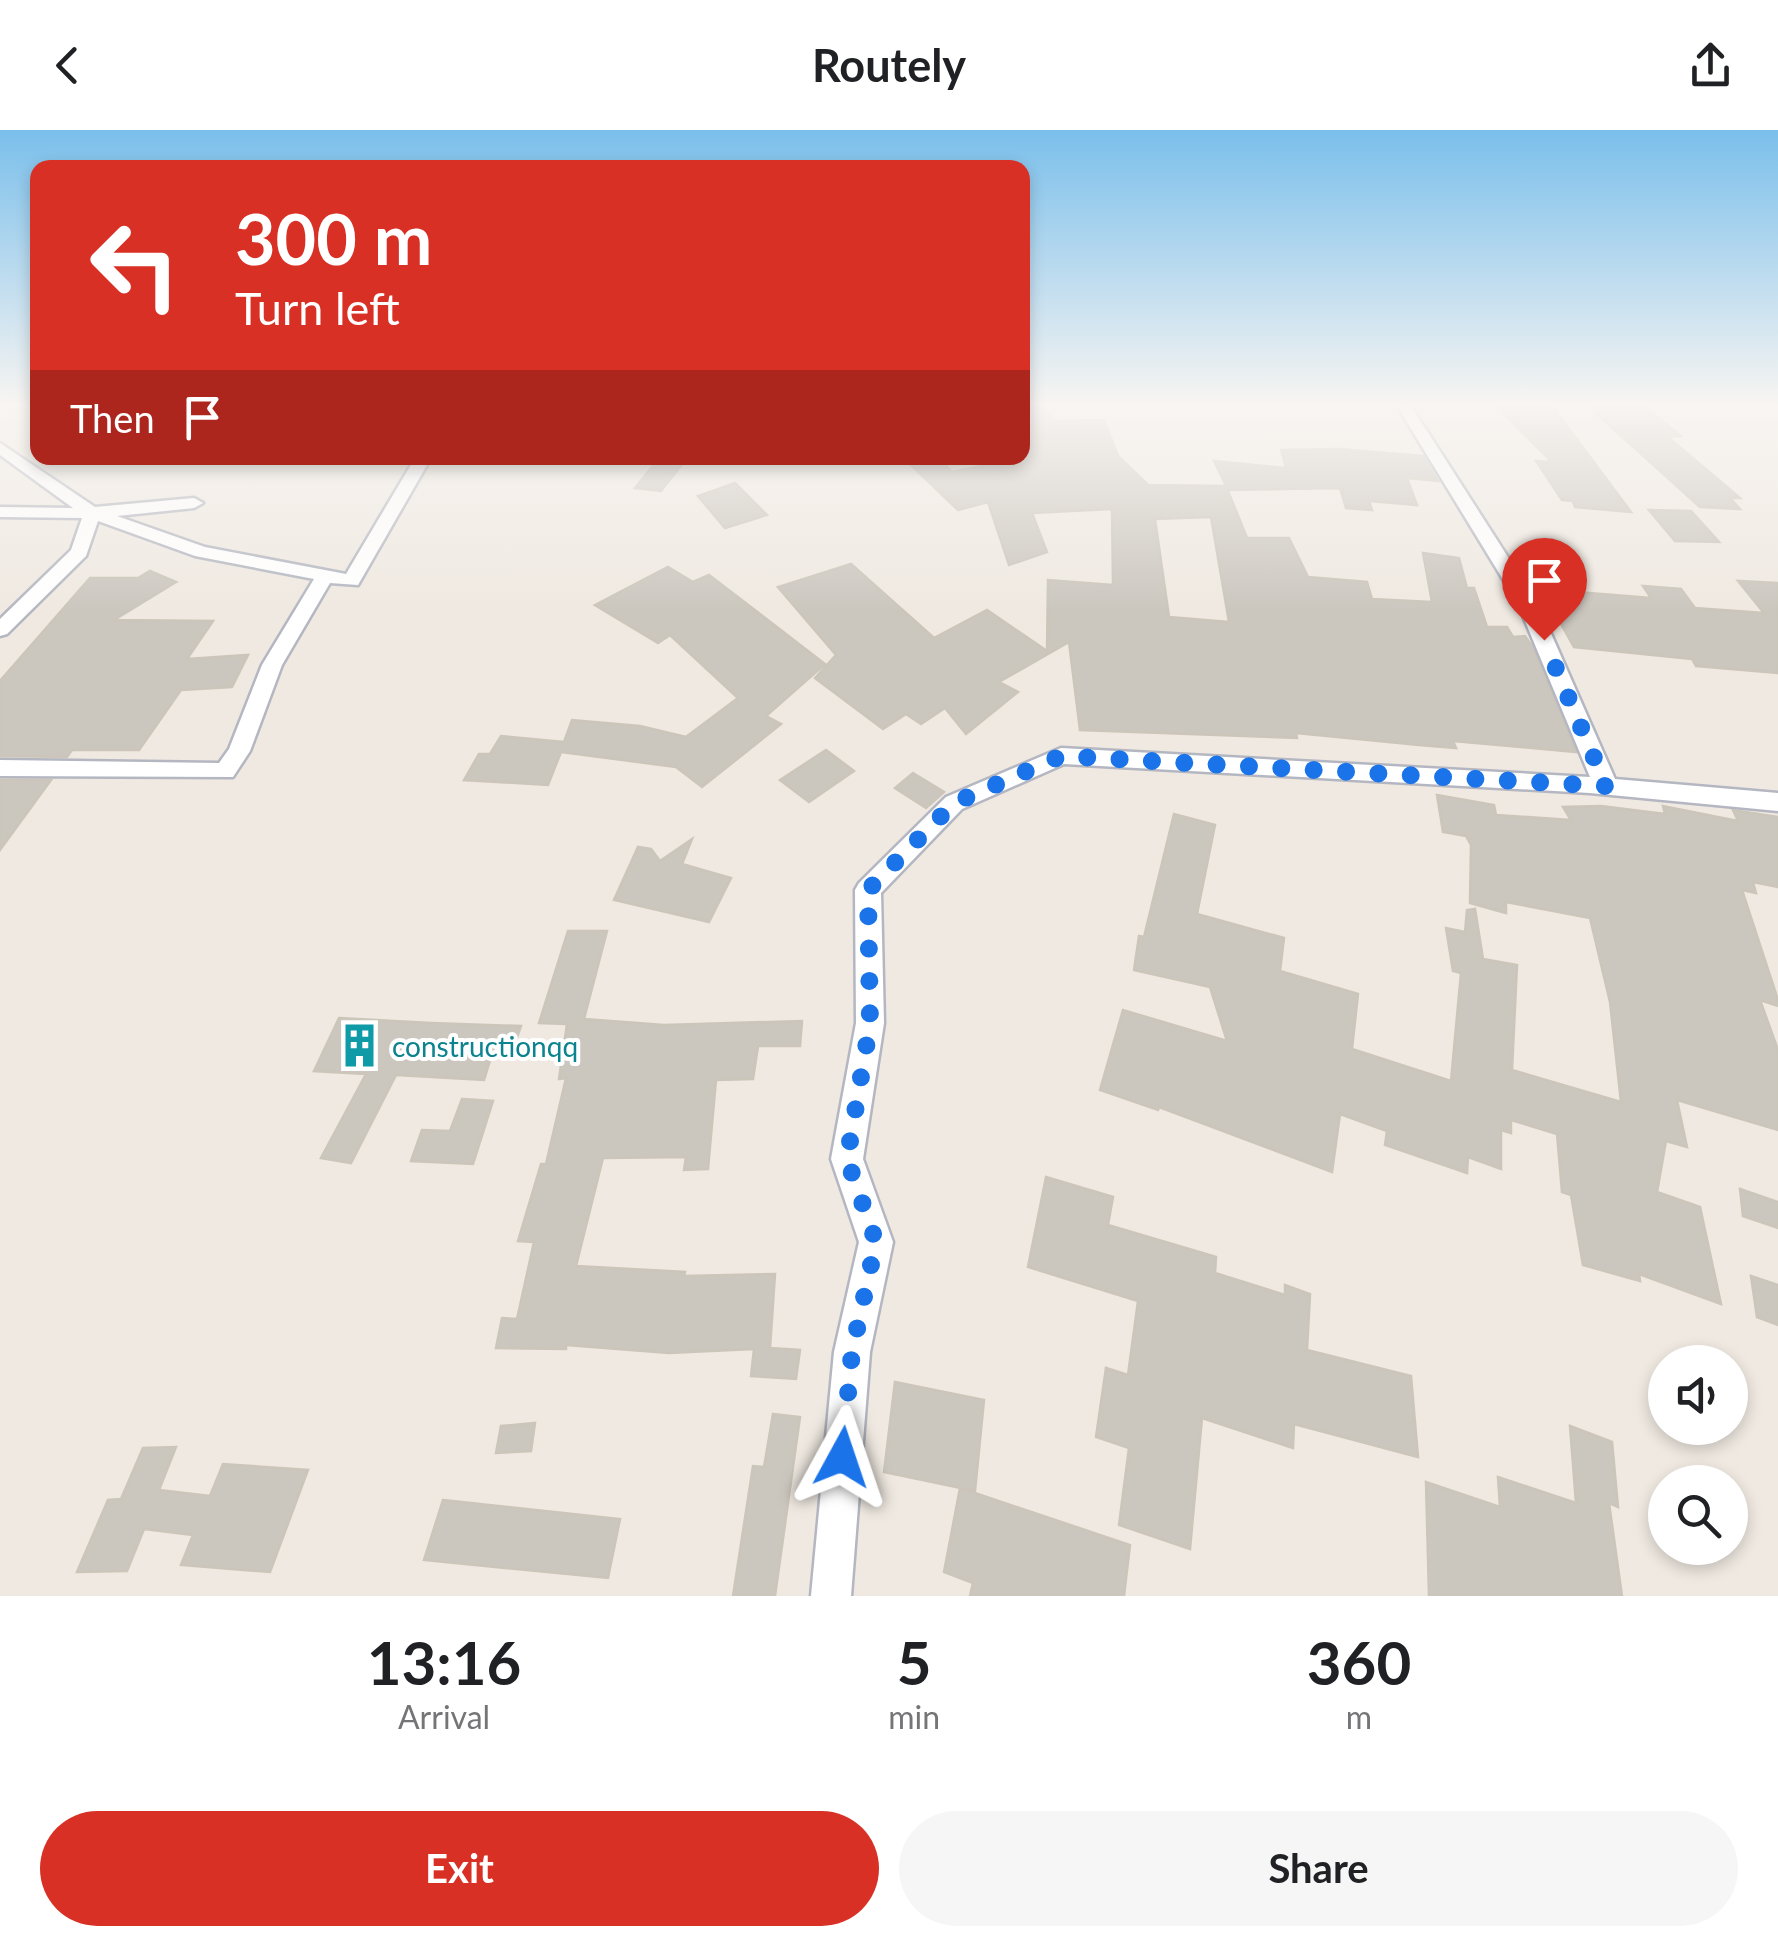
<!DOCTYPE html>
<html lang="en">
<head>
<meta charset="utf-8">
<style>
  :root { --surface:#fff; --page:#f6f6f6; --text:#202124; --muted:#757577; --accent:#d93025 }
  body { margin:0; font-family:Lato,sans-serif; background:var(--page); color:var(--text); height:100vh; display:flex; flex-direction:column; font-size:38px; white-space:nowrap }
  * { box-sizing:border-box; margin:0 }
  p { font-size:32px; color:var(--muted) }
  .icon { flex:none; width:55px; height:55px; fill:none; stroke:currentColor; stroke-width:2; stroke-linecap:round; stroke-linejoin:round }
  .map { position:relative; height:1466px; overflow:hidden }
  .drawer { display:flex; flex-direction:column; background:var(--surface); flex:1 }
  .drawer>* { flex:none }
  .top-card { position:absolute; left:30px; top:30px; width:1000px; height:305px; border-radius:20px; box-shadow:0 5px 15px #0003; background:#d93025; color:#fff; overflow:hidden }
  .buttons { position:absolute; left:1648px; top:1215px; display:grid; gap:20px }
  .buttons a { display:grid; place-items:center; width:100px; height:100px; border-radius:50%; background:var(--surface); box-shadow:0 5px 15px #0003; font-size:50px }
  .pin { position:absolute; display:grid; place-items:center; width:85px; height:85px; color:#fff; margin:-102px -42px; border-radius:50% 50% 50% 0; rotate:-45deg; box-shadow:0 0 10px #0007 }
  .pin .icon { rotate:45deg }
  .me { position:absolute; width:110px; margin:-55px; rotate:5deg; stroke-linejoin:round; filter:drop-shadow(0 0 8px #0008) }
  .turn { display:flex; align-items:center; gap:35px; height:210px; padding:0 40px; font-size:45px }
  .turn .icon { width:130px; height:130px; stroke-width:2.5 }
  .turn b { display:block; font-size:70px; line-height:85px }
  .then { display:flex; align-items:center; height:95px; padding:0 40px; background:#0003; gap:20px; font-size:38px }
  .eta { display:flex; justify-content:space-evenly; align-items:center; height:170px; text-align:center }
  .eta b { font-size:60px; font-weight:700; line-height:70px }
  .primary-button { display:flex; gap:20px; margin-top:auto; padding:20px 40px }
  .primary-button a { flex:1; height:115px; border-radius:60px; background:var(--accent); color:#fff; font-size:40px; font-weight:700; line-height:115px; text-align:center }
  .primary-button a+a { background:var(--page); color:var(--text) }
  header { display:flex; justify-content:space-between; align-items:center; height:130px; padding:0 40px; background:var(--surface); font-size:45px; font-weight:700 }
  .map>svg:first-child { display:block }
  .building { fill:#cbc7bf; stroke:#cbc5ba; stroke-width:2.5; fill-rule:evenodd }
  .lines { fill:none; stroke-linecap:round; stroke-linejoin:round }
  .minor-casing { stroke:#b4b7c1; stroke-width:5 }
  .minor { fill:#fff; fill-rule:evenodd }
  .route { stroke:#1a73e8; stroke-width:18; stroke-dasharray:0 32.4 }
  .labels { text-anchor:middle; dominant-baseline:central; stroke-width:8; stroke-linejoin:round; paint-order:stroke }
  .culture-label { font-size:28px; fill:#0d838f; stroke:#fff; text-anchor:start }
</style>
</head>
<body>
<header><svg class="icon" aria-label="back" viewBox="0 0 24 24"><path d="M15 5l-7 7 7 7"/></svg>Routely<svg class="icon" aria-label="share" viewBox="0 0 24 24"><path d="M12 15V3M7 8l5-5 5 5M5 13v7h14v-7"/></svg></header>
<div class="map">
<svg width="1778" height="1466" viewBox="0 0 1778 1466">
  <rect width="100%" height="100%" fill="#efe9e1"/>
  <!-- building -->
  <g class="building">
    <path d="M1022,276H1043L1053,291L1104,290L1118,326L1148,355L1226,356L1247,408H1289L1308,447L1367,452L1372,469L1432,472L1423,423L1459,428L1467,458H1474L1487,497H1507L1513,507L1525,506L1532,516L1576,622L1453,611L1456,618L1419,615L1296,603L1297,608L1080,600L1069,512L999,552L1018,562L966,604L945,578L921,594L906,584L883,599L815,548L836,525L778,457L851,434L934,508L987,480L1047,521L1048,450L1113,455L1112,379L1032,383L1047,422L1009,435L988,372L958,380L912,336L941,330L952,342L1022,328ZM1211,387L1229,492L1169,487L1155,389Z"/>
    <path d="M1496,276H1552L1631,382L1575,377L1573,371L1562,370L1536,331L1552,332Z"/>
    <path d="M1588,276H1643L1681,306L1668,307L1740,368H1730L1740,379L1700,377Z"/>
    <path d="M1339,319L1423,326L1438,351L1407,348L1417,375L1369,371L1372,380L1346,378L1340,358L1228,360L1214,331L1286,338L1281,320Z"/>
    <path d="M659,328H687L661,361L635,358Z"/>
    <path d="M735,353L767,385L725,398L698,366Z"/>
    <path d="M1649,380L1691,381L1719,412L1675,411Z"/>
    <path d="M1525,430L1560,432L1577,462L1651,468L1643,456L1681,459L1695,478L1764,483L1738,451L1778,453V543L1696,536L1692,529L1574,517Z"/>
    <path d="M668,437L693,452L709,445L825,534L766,586L781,594L702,657L676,637L561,622L548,655L464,650L479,624H490L501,606L564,612L572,590L640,596L686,607L738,568L670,505L658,513L595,475Z"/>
    <path d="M150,441L176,452L114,490L213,491L187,529L248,525L232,557L181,560L139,620H72L67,627L0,626V551L90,448H138Z"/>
    <path d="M826,620L854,641L809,672L780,650Z"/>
    <path d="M913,643L944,662L926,678L895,658Z"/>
    <path d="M0,650H51L0,720Z"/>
    <path d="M1437,665L1494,675L1496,685L1571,690L1563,677L1601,676L1665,684L1663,676L1738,691L1733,680L1778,687V757L1753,752L1756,763L1742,760L1778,870V876L1760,870L1778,920V1000L1677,970L1687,1017L1666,1011L1657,1062L1700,1077L1721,1174L1639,1144L1640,1151L1583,1135L1571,1065L1562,1062L1557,1004L1511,990V1003L1501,1000V1039L1468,1027L1467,1043L1385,1015L1387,1001L1340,984L1332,1042L1159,977L1158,980L1100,960L1123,880L1227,911L1210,857L1134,840L1139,806L1144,807L1174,684L1215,695L1197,784L1284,808L1280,841L1358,864L1352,919L1451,951L1461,843L1453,841L1446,798L1465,802L1467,780L1475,779L1483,829L1517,835L1512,940L1621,972L1610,872L1590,788L1506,772V783L1470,773L1471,715L1466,706L1443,702Z"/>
    <path d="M692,709L682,734L731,748L709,792L614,770L638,717L651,719L660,731Z"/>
    <path d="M568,801H607L584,889L664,895L802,891L800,916H758L753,949L716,950L708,1039L684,1040L686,1027L603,1028L576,1136L685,1142L684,1146L775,1144L770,1218L800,1220L796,1249L751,1246L754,1219L669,1223L566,1215V1219L496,1218L502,1188L517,1189L534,1112L518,1111L541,1034H546L566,948L559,949L567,894L539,893Z"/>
    <path d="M339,888L431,893L521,896L513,919L494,918L484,950L396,945L351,1033L321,1028L366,944L314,941Z"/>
    <path d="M462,969L493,971L473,1034L411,1031L422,1000L450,1001Z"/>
    <path d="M1046,1047L1113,1067L1108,1095L1216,1127L1215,1143L1285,1165V1155L1310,1164L1307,1220L1411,1246L1418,1327L1294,1294L1293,1318L1202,1288L1190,1419L1119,1395L1129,1318L1096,1307L1106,1238L1128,1245L1138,1171L1028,1137Z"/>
    <path d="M1740,1059L1778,1072V1098L1743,1086Z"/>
    <path d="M1751,1146L1778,1155V1195L1757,1187Z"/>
    <path d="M895,1252L984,1270L975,1361L884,1342Z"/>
    <path d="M773,1284L800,1287L775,1466H733L753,1336L764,1337Z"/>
    <path d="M535,1293L531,1321L496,1323L501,1296Z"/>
    <path d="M1570,1296L1612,1312L1618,1377L1609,1373L1622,1466H1429L1426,1352L1500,1377L1498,1347L1576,1373Z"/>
    <path d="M176,1317L159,1360L210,1366L223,1334L308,1340L270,1442L181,1435L193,1405L144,1399L127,1441L77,1442L108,1370L121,1369L143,1318Z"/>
    <path d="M960,1358L1130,1415L1124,1466H970L973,1453L944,1442Z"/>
    <path d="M443,1370L620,1389L608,1448L424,1430Z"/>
  </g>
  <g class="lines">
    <defs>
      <g id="minor">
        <path d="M1397,276H1411L1538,474L1615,649L1778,663V681L1590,663L1064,634L962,679L881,763L884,893L863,1029L893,1112L870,1222L851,1466H811L834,1222L859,1112L831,1029L856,893L855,760L859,753L946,667L1061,618L1590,647L1518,474Z"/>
        <path d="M0,313L95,377L194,368L203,373L194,378L117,386L205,417L346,444L415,328H431L358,455L330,453L282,535L250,621L233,647L0,646V630L219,633L229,619L262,535L314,449L195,426L98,391L86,426L7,504L0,506V489L71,420L82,388L0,387V377L73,378L0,325Z"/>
      </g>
    </defs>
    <!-- minor casing -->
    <use href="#minor" class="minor-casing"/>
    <!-- minor -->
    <use href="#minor" class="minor"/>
  </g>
  <!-- sky -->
  <linearGradient id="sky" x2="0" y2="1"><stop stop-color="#7abfeb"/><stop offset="0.57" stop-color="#f8f5f2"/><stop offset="1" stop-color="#f8f5f2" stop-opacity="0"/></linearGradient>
  <rect width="1778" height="481" fill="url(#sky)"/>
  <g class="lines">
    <!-- route -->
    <path class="route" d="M842,1327L852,1222L876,1112L847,1029L870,894L868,760L954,673L1061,626L1606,656L1544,510"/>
  </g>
  <!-- icons -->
  <defs>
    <symbol id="building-bare" viewBox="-9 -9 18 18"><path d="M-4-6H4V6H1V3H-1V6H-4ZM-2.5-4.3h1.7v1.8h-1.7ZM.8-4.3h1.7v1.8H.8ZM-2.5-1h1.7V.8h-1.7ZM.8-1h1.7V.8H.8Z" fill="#0f9aa8" stroke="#fff" stroke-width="2.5" paint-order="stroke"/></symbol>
  </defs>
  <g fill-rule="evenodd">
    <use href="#building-bare" x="328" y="884" width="63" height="63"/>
  </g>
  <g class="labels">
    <!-- culture labels -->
    <g class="culture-label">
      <text x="392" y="916">constructionqq</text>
    </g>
  </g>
</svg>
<div class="buttons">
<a><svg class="icon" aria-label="sound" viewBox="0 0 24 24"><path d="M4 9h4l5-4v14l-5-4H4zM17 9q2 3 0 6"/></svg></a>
<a><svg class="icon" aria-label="search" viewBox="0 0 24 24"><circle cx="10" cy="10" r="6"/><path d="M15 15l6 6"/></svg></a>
</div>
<div class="pin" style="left:1544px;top:510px;background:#d93025"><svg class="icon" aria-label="arrive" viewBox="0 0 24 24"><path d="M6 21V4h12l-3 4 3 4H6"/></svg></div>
<svg class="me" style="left:842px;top:1327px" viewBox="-20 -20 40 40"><path d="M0-17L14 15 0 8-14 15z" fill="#1a73e8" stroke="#fff" stroke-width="4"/></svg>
<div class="top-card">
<div class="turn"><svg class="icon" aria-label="left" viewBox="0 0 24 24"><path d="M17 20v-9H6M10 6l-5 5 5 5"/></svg><div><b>300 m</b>Turn left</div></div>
<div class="then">Then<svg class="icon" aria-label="arrive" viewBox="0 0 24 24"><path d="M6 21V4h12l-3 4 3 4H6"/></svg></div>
</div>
</div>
<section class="drawer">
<div class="eta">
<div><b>13:16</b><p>Arrival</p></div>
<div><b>5</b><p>min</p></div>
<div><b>360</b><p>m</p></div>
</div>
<div class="primary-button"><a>Exit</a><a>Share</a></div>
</section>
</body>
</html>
